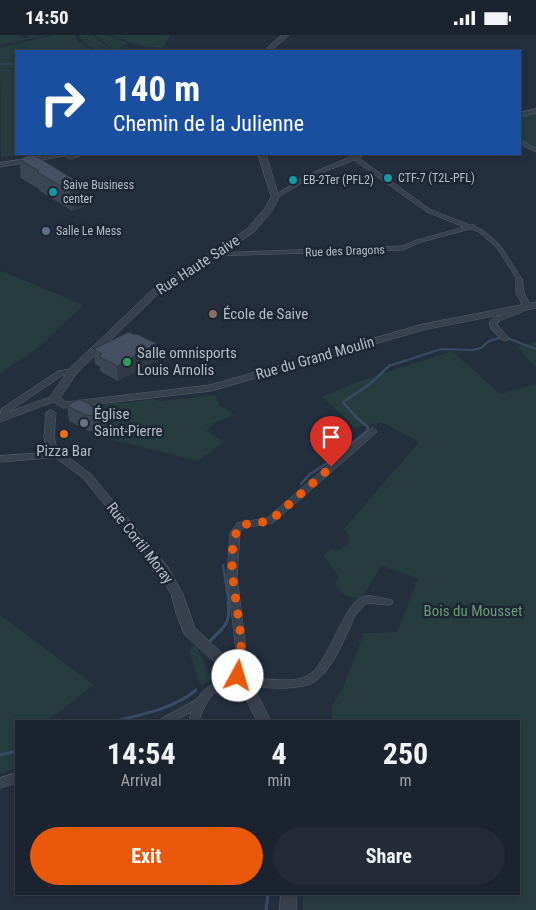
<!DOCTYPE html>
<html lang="en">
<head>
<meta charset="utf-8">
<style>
  :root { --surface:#1b232e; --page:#242b36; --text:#f1f3f6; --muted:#a0a4aa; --line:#39404a; --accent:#ea580c }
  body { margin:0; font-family:"Roboto Condensed",sans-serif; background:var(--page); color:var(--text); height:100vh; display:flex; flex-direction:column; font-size:19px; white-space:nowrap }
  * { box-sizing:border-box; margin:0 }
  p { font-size:16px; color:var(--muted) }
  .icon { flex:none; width:28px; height:28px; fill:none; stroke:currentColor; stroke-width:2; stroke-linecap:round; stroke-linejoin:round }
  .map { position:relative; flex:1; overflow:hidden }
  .side { position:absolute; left:15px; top:685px; width:505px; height:175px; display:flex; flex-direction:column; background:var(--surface); border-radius:0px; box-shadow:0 2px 8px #0003,0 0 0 1px var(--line) }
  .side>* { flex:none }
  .top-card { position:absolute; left:15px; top:15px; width:506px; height:105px; border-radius:0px; box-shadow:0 2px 8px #0003,0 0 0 1px var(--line); background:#1a4fa0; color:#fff; overflow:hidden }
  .pin { position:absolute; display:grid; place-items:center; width:42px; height:42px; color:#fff; margin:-51px -21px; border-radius:50% 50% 50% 0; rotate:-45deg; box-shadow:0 0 5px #0007 }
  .pin .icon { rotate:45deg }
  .me { position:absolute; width:55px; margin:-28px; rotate:6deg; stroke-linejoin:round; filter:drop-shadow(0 0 4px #0008) }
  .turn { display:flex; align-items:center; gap:18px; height:105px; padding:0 15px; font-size:22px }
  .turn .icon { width:65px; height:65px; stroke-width:2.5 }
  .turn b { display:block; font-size:35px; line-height:42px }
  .eta { display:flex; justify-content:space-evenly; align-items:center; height:85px; text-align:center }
  .eta b { font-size:30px; font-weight:700; line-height:35px }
  .action { display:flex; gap:10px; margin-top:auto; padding:10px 15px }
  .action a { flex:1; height:58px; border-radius:30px; background:var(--accent); color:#fff; font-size:20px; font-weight:700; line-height:58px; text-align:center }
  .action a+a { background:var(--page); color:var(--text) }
  .status { display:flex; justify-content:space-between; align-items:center; height:35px; padding:0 25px; background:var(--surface); direction:ltr }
  .status svg { height:14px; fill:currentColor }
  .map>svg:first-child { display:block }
  .green { fill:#263c3f }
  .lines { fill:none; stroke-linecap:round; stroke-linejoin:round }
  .stream-far3 { stroke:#394c67; stroke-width:1 }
  .stream-far2 { stroke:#394c67; stroke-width:2 }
  .stream-far1 { stroke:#394c67; stroke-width:2.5 }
  .stream { stroke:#394c67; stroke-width:3 }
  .minor-casing { stroke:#565f6c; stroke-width:1 }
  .tertiary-casing { stroke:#565f6c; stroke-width:1 }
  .minor { fill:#38414e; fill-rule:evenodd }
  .tertiary { fill:#38414e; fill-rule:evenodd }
  .wall { fill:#3b4654 }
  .shaded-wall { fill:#303945 }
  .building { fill:#455162; stroke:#303945 }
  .route { stroke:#ea580c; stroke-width:9; stroke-dasharray:0 16.2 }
  .culture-dot { fill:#0f9aa8; stroke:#1d2633; stroke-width:2 }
  .service-dot { fill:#5c6f8a; stroke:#1d2633; stroke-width:2 }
  .education-dot { fill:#8d6e63; stroke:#1d2633; stroke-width:2 }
  .leisure-dot { fill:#2e9e5b; stroke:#1d2633; stroke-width:2 }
  .worship-dot { fill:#6b7280; stroke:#1d2633; stroke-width:2 }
  .food-dot { fill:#e8710a; stroke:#1d2633; stroke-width:2 }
  .labels { text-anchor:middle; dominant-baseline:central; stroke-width:5; stroke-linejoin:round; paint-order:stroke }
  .far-poi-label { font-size:12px; fill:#b4bcc9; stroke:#1d2633; text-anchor:start }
  .far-street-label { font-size:12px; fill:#b4bcc9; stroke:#1d2633 }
  .street-label { font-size:15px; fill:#b4bcc9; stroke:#1d2633 }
  .poi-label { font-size:15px; fill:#b4bcc9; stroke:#1d2633; text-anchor:start }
  .park-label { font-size:15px; fill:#6b9a76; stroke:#1d2633 }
</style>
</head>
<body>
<div class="status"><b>14:50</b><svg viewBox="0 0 49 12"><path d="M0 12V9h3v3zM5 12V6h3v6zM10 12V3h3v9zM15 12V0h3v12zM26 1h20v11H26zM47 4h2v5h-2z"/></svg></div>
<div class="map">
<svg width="536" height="875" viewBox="0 0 536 875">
  <rect width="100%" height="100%" fill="#242f3e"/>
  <!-- green -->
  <g class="green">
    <path d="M0,0H18L23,3H28L30,0H47L0,10Z"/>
    <path d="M53,0H75L77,6L95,16H16V119H22L1,122L0,13Z"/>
    <path d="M80,0H93L112,16C100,16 83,13 80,0Z"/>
    <path d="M95,0H107L128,8L122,11L118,16H114Z"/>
    <path d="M110,0H170L164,12L161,13L141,11Z"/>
    <path d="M536,78V113L520,106V81Z"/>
    <path d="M2,236L83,270L38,313L0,338V237Z"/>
    <path d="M536,307V333L518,312Z"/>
    <path d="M452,316L500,359L536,349V875H303V859H519V686H331L332,671L343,653L364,598L397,597L418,543L381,531L367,555L358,563L344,560L335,550L339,542L324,521L330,514L339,515L348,510L349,499L344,494L419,407L381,387L356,393L322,362L354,348Z"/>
    <path d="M216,360L219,370L235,380L214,388L206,396L224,407L198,426L118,406L93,402L104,393L83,381L92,371L154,364L160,366Z"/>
    <path d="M0,580L94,650L47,686H16V734L0,739Z"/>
    <path d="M196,609L211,644L201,651L189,615Z"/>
  </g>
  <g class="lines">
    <!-- stream-far3 -->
    <path class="stream-far3" d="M0,29H16"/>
    <!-- stream-far2 -->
    <g class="stream-far2">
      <path d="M507,303L536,314"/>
      <path d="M389,331L441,314L473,315L481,313L489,306L502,302"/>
    </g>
    <!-- stream-far1 -->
    <g class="stream-far1">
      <path d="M301,449L310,439L332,425L367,396L368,392C358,385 351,377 343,367L370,349L390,330"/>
      <path d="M223,530L229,569"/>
    </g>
    <!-- stream -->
    <g class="stream">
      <path d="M210,606C224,592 231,589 228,568"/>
      <path d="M116,686C144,679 173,674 196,655"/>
      <path d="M0,720L16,716"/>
      <path d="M266,875L268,859"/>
    </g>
    <defs>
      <g id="minor">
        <path d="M536,74V78L520,82V78Z"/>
        <path d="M520,105L536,113V117L520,109Z"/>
        <path d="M55,119C66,119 76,118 86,119L70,124L64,121L0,132V128Z"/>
        <path d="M347,119L355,120L366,119L359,123L431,175L470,190H475L476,192L483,195L500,210L522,244L524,258L531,271C521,280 508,280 497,288L498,291L509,303L508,305H502L491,294L489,287C499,278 513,278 523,271L516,258V244L512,236L496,212L479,197L470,194L421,207L403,215L212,221L211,220L214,218L402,211L417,205L464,192L427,177L354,125L311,142L277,163L272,162L307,140L350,122Z"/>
        <path d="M73,334H76L77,336L76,338L63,340L7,378L3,384H0L1,374L58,336Z"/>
        <path d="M373,393L377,396L376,398L273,488L243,493L240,498L237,541L246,615L239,637L242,638L243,641L242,644C261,641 290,650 307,641C330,628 345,562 365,561C372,560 381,563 388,564L392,565L393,567L392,569L388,570L367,568L356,579C346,599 332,640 310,649C290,656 265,652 244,651L240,650L239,647L240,645C215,656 208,659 199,686H189L191,677L175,686H161L162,683L197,664C205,651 218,646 232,639L229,636L236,615L227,541L230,498L237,488L267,483L370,394Z"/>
        <path d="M59,417L62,418L63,420L62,422L0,427V421Z"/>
        <path d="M16,738V748L0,753V743Z"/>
      </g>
      <g id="tertiary">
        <path d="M282,0H289L271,16H265L269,11Z"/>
        <path d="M258,119H266L279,162L272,176L253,198L158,259L77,338L60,363L66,367L210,350L423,289L536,267V273L427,294L211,356L63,373L53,367L0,387V380L50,362L69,334L152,255L247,194L265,173L271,162Z"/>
        <path d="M51,375L56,378L54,402L56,410L63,418L91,439L168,532L183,559L195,593L249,643L271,686H257L239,650L184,599L176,578L171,559L159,537L83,443L55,422L46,411L44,402L46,378Z"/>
        <path d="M281,859H297L296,875H280Z"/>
      </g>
    </defs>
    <!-- minor casing -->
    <use href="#minor" class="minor-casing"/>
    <!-- tertiary casing -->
    <use href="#tertiary" class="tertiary-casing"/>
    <!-- minor -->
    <use href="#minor" class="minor"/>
    <!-- tertiary -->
    <use href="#tertiary" class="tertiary"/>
  </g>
  <!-- wall -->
  <g class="wall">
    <path d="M33,119L86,171L72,176L40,156L39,154L21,143L19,124Z"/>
    <path d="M134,300L157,309L158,325L118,346L100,336V332L95,329L94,314Z"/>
    <path d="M67,371L97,374V378L105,382L107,398L88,396L69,386Z"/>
  </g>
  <!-- shaded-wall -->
  <g class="shaded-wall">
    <path d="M84,151L86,171L72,176L70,156Z"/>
    <path d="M157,309L158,325L118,346L117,331Z"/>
  </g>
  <!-- building -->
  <g class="building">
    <path d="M33,119L84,151L70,156L37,137L39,136L19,124Z"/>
    <path d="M129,297L134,300L137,299L157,309L117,331L99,321L102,319L94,314Z"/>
    <path d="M79,364L97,374L94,376L105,382L86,380L67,371Z"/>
  </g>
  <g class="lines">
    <!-- route -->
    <path class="route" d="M238,641L234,636C236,629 241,621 241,614C242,578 221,522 240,490L270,486L331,432"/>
  </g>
  <!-- markers -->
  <g class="culture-dot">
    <circle cx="388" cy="143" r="5"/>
    <circle cx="293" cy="145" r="5"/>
    <circle cx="53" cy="157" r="5"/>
  </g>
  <circle class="service-dot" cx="46" cy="196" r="5"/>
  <circle class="education-dot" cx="213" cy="279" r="5"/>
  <circle class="leisure-dot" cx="127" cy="327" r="5"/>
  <circle class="worship-dot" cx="84" cy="388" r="5"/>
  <circle class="food-dot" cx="64" cy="399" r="5"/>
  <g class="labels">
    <!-- far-poi labels -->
    <g class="far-poi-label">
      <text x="398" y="143">CTF-7 (T2L-PFL)</text>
      <text x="303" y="145">EB-2Ter (PFL2)</text>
      <text x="63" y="150">Saive Business<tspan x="63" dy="14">center</tspan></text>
      <text x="56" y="196">Salle Le Mess</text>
    </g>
    <!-- far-street labels -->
    <g class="far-street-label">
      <text transform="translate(345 216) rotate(-2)">Rue des Dragons</text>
    </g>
    <!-- street labels -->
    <g class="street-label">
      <text transform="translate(198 230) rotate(-33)">Rue Haute Saive</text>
      <text transform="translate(315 323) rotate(-16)">Rue du Grand Moulin</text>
      <text transform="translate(140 508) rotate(52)">Rue Cortil Moray</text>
    </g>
    <!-- poi labels -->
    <g class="poi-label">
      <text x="223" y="279">École de Saive</text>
      <text x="137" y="318">Salle omnisports<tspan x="137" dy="17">Louis Arnolis</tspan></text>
      <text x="94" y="379">Église<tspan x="94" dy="17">Saint-Pierre</tspan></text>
      <text x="64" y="416" text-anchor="middle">Pizza Bar</text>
    </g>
    <!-- park labels -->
    <g class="park-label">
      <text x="473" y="576">Bois du Mousset</text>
    </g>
  </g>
</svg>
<div class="pin" style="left:331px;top:432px;background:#d93025"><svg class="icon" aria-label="arrive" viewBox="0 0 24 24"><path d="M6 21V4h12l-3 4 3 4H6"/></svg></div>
<svg class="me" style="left:238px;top:641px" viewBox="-20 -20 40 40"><circle r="19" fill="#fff"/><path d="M0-13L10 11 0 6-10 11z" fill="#ea580c"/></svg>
<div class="top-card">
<div class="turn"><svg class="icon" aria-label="right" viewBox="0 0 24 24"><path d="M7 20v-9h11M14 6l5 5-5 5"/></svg><div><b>140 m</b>Chemin de la Julienne</div></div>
</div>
<section class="side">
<div class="eta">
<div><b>14:54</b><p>Arrival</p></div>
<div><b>4</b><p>min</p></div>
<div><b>250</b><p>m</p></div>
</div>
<div class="action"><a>Exit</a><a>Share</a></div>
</section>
</div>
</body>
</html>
